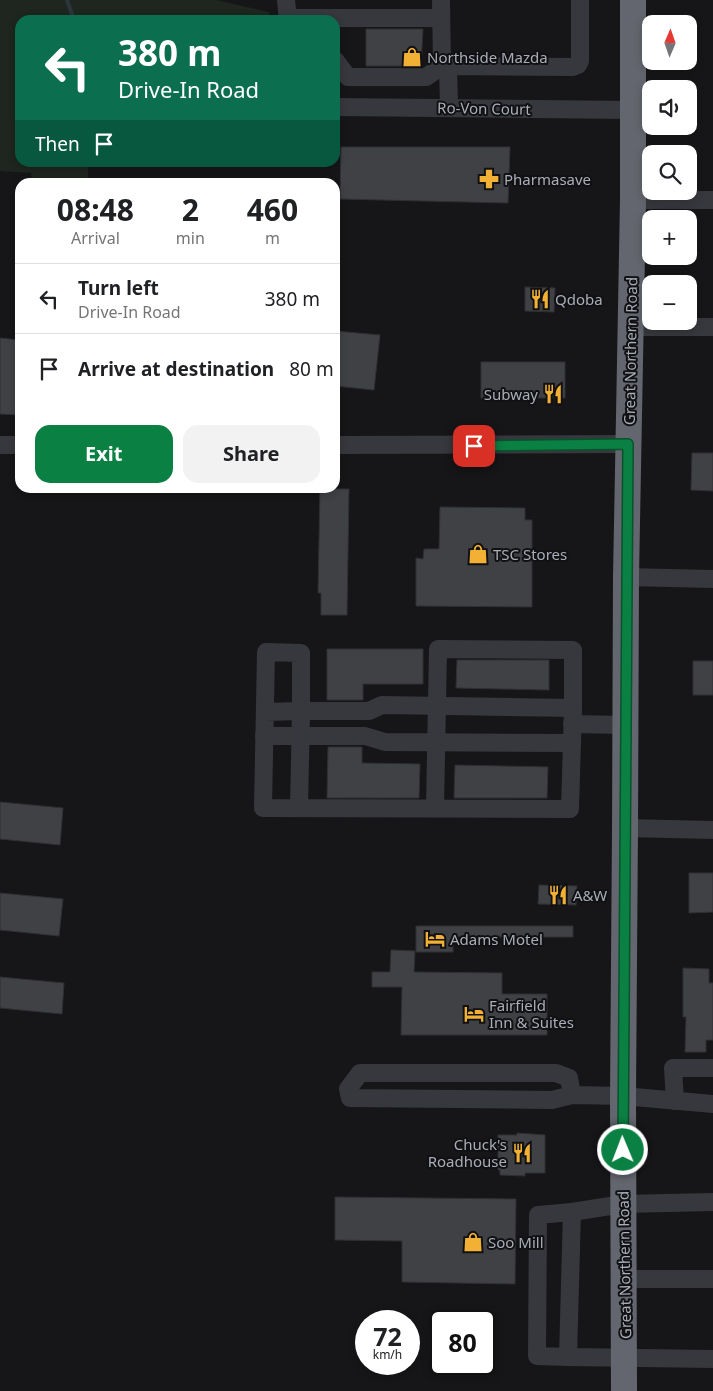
<!DOCTYPE html>
<html lang="en">
<head>
<meta charset="utf-8">
<style>
  :root { --surface:#fff; --page:#f2f2f2; --text:#202124; --muted:#757577; --line:#e0e0e0; --accent:#0b8043 }
  body { margin:0; font-family:"Noto Sans",sans-serif; background:var(--page); color:var(--text); height:100vh; display:flex; flex-direction:column; font-size:19px; white-space:nowrap }
  * { box-sizing:border-box; margin:0 }
  p { font-size:16px; color:var(--muted) }
  .icon { flex:none; width:28px; height:28px; fill:none; stroke:currentColor; stroke-width:2; stroke-linecap:round; stroke-linejoin:round }
  .map { position:relative; flex:1; overflow:hidden }
  .drawer { position:absolute; left:15px; top:178px; width:325px; height:315px; display:flex; flex-direction:column; background:var(--surface); border-radius:15px; box-shadow:0 2px 8px #0003 }
  .drawer>* { flex:none }
  .banner { position:absolute; left:15px; top:15px; width:325px; height:152px; border-radius:15px; box-shadow:0 2px 8px #0003; background:#0b6e4f; color:#fff; overflow:hidden }
  .needle { width:32px; rotate:2deg }
  .controls { position:absolute; left:642px; top:15px; display:grid; gap:10px }
  .controls a { display:grid; place-items:center; width:55px; height:55px; border-radius:10px; background:var(--surface); box-shadow:0 2px 8px #0003; font-size:25px }
  .speed { position:absolute; left:355px; top:1310px; display:flex; gap:10px; font-size:25px; font-weight:700; text-align:center }
  .speed>* { display:grid; place-content:center; width:65px; height:65px; border-radius:50%; background:var(--surface); box-shadow:0 2px 8px #0003; line-height:1 }
  .speed small { font-size:12px; font-weight:400 }
  .speed .limit { border:2px solid #111; border-radius:8px; background:#fff; color:#111 }
  .pin { position:absolute; display:grid; place-items:center; width:42px; height:42px; color:#fff; margin:-21px; border-radius:10px; box-shadow:0 2px 8px #0006 }
  .me { position:absolute; width:55px; margin:-28px; rotate:359deg; stroke-linejoin:round; filter:drop-shadow(0 0 4px #0008) }
  .turn { display:flex; align-items:center; gap:18px; height:105px; padding:0 20px; font-size:22px }
  .turn .icon { width:65px; height:65px; stroke-width:2.5 }
  .turn b { display:block; font-size:35px; line-height:42px }
  .then { display:flex; align-items:center; height:48px; padding:0 20px; background:#0003; gap:10px; font-size:19px }
  .eta { display:flex; justify-content:space-evenly; align-items:center; height:85px; text-align:center }
  .eta b { font-size:30px; font-weight:700; line-height:35px }
  .button { display:flex; gap:10px; margin-top:auto; padding:10px 20px }
  .button a { flex:1; height:58px; border-radius:15px; background:var(--accent); color:#fff; font-size:20px; font-weight:700; line-height:58px; text-align:center }
  .button a+a { background:var(--page); color:var(--text) }
  ul { padding:0; list-style:none }
  li { display:flex; align-items:center; gap:15px; height:70px; padding:0 20px; border-top:1px solid var(--line) }
  li div { flex:1 }
  li b { display:block; font-size:19px }
  li em { font-style:normal }
  .map>svg:first-child { display:block }
  .green { fill:#1e261f }
  .lines { fill:none; stroke-linecap:round; stroke-linejoin:round }
  .stream { stroke:#2c353c; stroke-width:4 }
  .building { fill:#404145; stroke:#303034 }
  .minor { stroke:#37383d; stroke-width:18 }
  .highway { stroke:#63666e; stroke-width:26 }
  .route-casing { stroke:#07532c; stroke-width:12 }
  .route { stroke:#0b8043; stroke-width:9 }
  .labels { text-anchor:middle; dominant-baseline:central; stroke-width:4; stroke-linejoin:round; paint-order:stroke }
  .poi-label { font-size:15px; fill:#a8adb8; stroke:#111113; text-anchor:start }
  .street-label { font-size:15px; fill:#a8adb8; stroke:#111113 }
</style>
</head>
<body>
<div class="map">
<svg width="713" height="1391" viewBox="0 0 713 1391">
  <rect width="100%" height="100%" fill="#161618"/>
  <!-- green -->
  <path class="green" d="M0,0H216L269,12V20H20V162L88,163V182H32L31,173L0,171Z"/>
  <g class="lines">
    <!-- stream -->
    <path class="stream" d="M67,0L74,20"/>
  </g>
  <!-- building -->
  <g class="building">
    <path d="M366,29H423L421,66H366Z"/>
    <path d="M341,147H510L508,203L340,199Z"/>
    <path d="M525,287L555,288L554,312L525,311Z"/>
    <path d="M335,331L380,335L374,390L335,386Z"/>
    <path d="M0,338L20,340V390L18,415L0,414Z"/>
    <rect x="481" y="362" width="84" height="36"/>
    <path d="M692,453H713V491L691,490Z"/>
    <path d="M320,489H349L347,615H321V593H318Z"/>
    <path d="M440,507L525,508V520H532V607L416,606V558L423,559L424,549H439Z"/>
    <path d="M327,649H423V684H363V700H327Z"/>
    <path d="M457,660H549V690L456,688Z"/>
    <rect x="693" y="661" width="20" height="34"/>
    <path d="M328,747H362V763L420,764L419,798H327Z"/>
    <path d="M455,765L548,767L547,798H454Z"/>
    <path d="M0,802L63,808L60,845L0,839Z"/>
    <path d="M689,873H713V912L689,913Z"/>
    <path d="M539,885L577,886L576,905L538,904Z"/>
    <path d="M0,893L63,899L59,936L0,930Z"/>
    <path d="M416,926H573V937H453V952H416Z"/>
    <path d="M391,950L415,951L414,972L502,973V994H547V1035H401L402,987H372V972H390Z"/>
    <path d="M683,968L709,969V983H713V1040H706V1052H685L686,1017H683Z"/>
    <path d="M0,977L64,983L62,1014L0,1008Z"/>
    <path d="M517,1133L545,1135V1173H525V1176L500,1175V1170H498V1135H517Z"/>
    <path d="M335,1197L516,1199L515,1284L402,1282V1241L335,1240Z"/>
  </g>
  <g class="lines">
    <!-- minor -->
    <g class="minor">
      <path d="M286,0L288,20"/>
      <path d="M441,0L442,66"/>
      <path d="M288,18H441"/>
      <path d="M335,60L348,77H426L442,66L573,67L578,65L580,61V0"/>
      <path d="M448,66L449,108"/>
      <path d="M335,107L632,110"/>
      <path d="M633,200H713"/>
      <path d="M630,327H713"/>
      <path d="M0,445H20"/>
      <path d="M335,445L628,444"/>
      <path d="M626,577L713,579"/>
      <path d="M265,712L301,711V653L266,652L263,808L570,809L573,708V650L438,649L435,808"/>
      <path d="M572,724L625,725"/>
      <path d="M264,736H365L385,742L572,743"/>
      <path d="M299,808L301,711H369L382,705L573,708"/>
      <path d="M625,828L713,830"/>
      <path d="M572,1095L552,1100L350,1098L348,1089L360,1073H556L569,1078L572,1095L623,1096L713,1104"/>
      <path d="M675,1101L673,1068H713"/>
      <path d="M713,1202L623,1204L572,1212L568,1357L713,1359"/>
      <path d="M624,1279H713"/>
      <path d="M568,1357L537,1356L538,1215L572,1212"/>
    </g>
    <!-- highway -->
    <path class="highway" d="M624,1391L623,1096L625,828L626,577L633,200V0"/>
  </g>
  <g class="lines">
    <defs>
      <path id="route" d="M474,446L628,444L623,1150"/>
    </defs>
    <!-- route casing -->
    <use href="#route" class="route-casing"/>
    <!-- route -->
    <use href="#route" class="route"/>
  </g>
  <!-- icons -->
  <defs>
    <symbol id="shop-bare" viewBox="-9 -9 18 18"><path d="M-5-2.5h2.3a2.7 3.5 0 0 1 5.4 0H5L5.5 6h-11ZM-1.5-2.5h3a1.5 2.3 0 0 0-3 0Z" fill="#f2b134" stroke="#111113" stroke-width="2.5" paint-order="stroke"/></symbol>
    <symbol id="pharmacy-bare" viewBox="-9 -9 18 18"><path d="M-2-6h4v4h4v4h-4v4h-4v-4h-4v-4h4Z" fill="#f2b134" stroke="#111113" stroke-width="2.5" paint-order="stroke"/></symbol>
    <symbol id="restaurant-bare" viewBox="-9 -9 18 18"><path d="M-5-6h1v4h1v-4h1v4h1v-4h1v5L-1.5 .5V6h-2V.5L-5-1ZM5-6V6H3V1.5H1.5Q1.5-4 5-6Z" fill="#f2b134" stroke="#111113" stroke-width="2.5" paint-order="stroke"/></symbol>
    <symbol id="hotel-bare" viewBox="-9 -9 18 18"><path d="M-6-4.5h1.5V1H6V5H4.5V3h-9V5H-6ZM-4 0a1.8 1.8 0 1 1 3.6 0ZM.5 0V-2.5h3Q6-2.5 6 0Z" fill="#f2b134" stroke="#111113" stroke-width="2.5" paint-order="stroke"/></symbol>
  </defs>
  <g fill-rule="evenodd">
    <use href="#shop-bare" x="398" y="43" width="28" height="28"/>
    <use href="#pharmacy-bare" x="475" y="165" width="28" height="28"/>
    <use href="#restaurant-bare" x="526" y="285" width="28" height="28"/>
    <use href="#restaurant-bare" x="539" y="380" width="28" height="28"/>
    <use href="#shop-bare" x="464" y="540" width="28" height="28"/>
    <use href="#restaurant-bare" x="544" y="881" width="28" height="28"/>
    <use href="#hotel-bare" x="421" y="925" width="28" height="28"/>
    <use href="#hotel-bare" x="460" y="1000" width="28" height="28"/>
    <use href="#restaurant-bare" x="508" y="1139" width="28" height="28"/>
    <use href="#shop-bare" x="459" y="1228" width="28" height="28"/>
  </g>
  <g class="labels">
    <!-- poi labels -->
    <g class="poi-label">
      <text x="427" y="57">Northside Mazda</text>
      <text x="504" y="179">Pharmasave</text>
      <text x="555" y="299">Qdoba</text>
      <text x="538" y="394" text-anchor="end">Subway</text>
      <text x="493" y="554">TSC Stores</text>
      <text x="573" y="895">A&amp;W</text>
      <text x="450" y="939">Adams Motel</text>
      <text x="489" y="1005">Fairfield<tspan x="489" dy="17">Inn &amp; Suites</tspan></text>
      <text x="507" y="1144" text-anchor="end">Chuck's<tspan x="507" dy="17">Roadhouse</tspan></text>
      <text x="488" y="1242">Soo Mill</text>
    </g>
    <!-- street labels -->
    <g class="street-label">
      <text transform="translate(484 108) rotate(1)">Ro-Von Court</text>
      <text transform="translate(630 351) rotate(-89)">Great Northern Road</text>
      <text transform="translate(624 1265) rotate(-91)">Great Northern Road</text>
    </g>
  </g>
</svg>
<div class="controls">
<a><svg class="needle" viewBox="-14 -14 28 28"><path d="M0-13l5 13h-10z" fill="#e53935"/><path d="M0 13l5-13h-10z" fill="#757577"/></svg></a>
<a><svg class="icon" aria-label="sound" viewBox="0 0 24 24"><path d="M4 9h4l5-4v14l-5-4H4zM17 9q2 3 0 6"/></svg></a>
<a><svg class="icon" aria-label="search" viewBox="0 0 24 24"><circle cx="10" cy="10" r="6"/><path d="M15 15l6 6"/></svg></a>
<a>+</a>
<a>−</a>
</div>
<div class="speed"><div>72<small>km/h</small></div><div class="limit">80</div></div>
<div class="pin" style="left:474px;top:446px;background:#d93025"><svg class="icon" aria-label="arrive" viewBox="0 0 24 24"><path d="M6 21V4h12l-3 4 3 4H6"/></svg></div>
<svg class="me" style="left:623px;top:1150px" viewBox="-20 -20 40 40"><circle r="17" fill="#0b8043" stroke="#fff" stroke-width="3"/><path d="M0-11L8 9 0 5-8 9z" fill="#fff"/></svg>
<div class="banner">
<div class="turn"><svg class="icon" aria-label="left" viewBox="0 0 24 24"><path d="M17 20v-9H6M10 6l-5 5 5 5"/></svg><div><b>380 m</b>Drive-In Road</div></div>
<div class="then">Then<svg class="icon" aria-label="arrive" viewBox="0 0 24 24"><path d="M6 21V4h12l-3 4 3 4H6"/></svg></div>
</div>
<section class="drawer">
<div class="eta">
<div><b>08:48</b><p>Arrival</p></div>
<div><b>2</b><p>min</p></div>
<div><b>460</b><p>m</p></div>
</div>
<ul>
<li><svg class="icon" aria-label="left" viewBox="0 0 24 24"><path d="M17 20v-9H6M10 6l-5 5 5 5"/></svg><div><b>Turn left</b><p>Drive-In Road</p></div><em>380 m</em></li>
<li><svg class="icon" aria-label="arrive" viewBox="0 0 24 24"><path d="M6 21V4h12l-3 4 3 4H6"/></svg><div><b>Arrive at destination</b></div><em>80 m</em></li>
</ul>
<div class="button"><a>Exit</a><a>Share</a></div>
</section>
</div>
</body>
</html>
